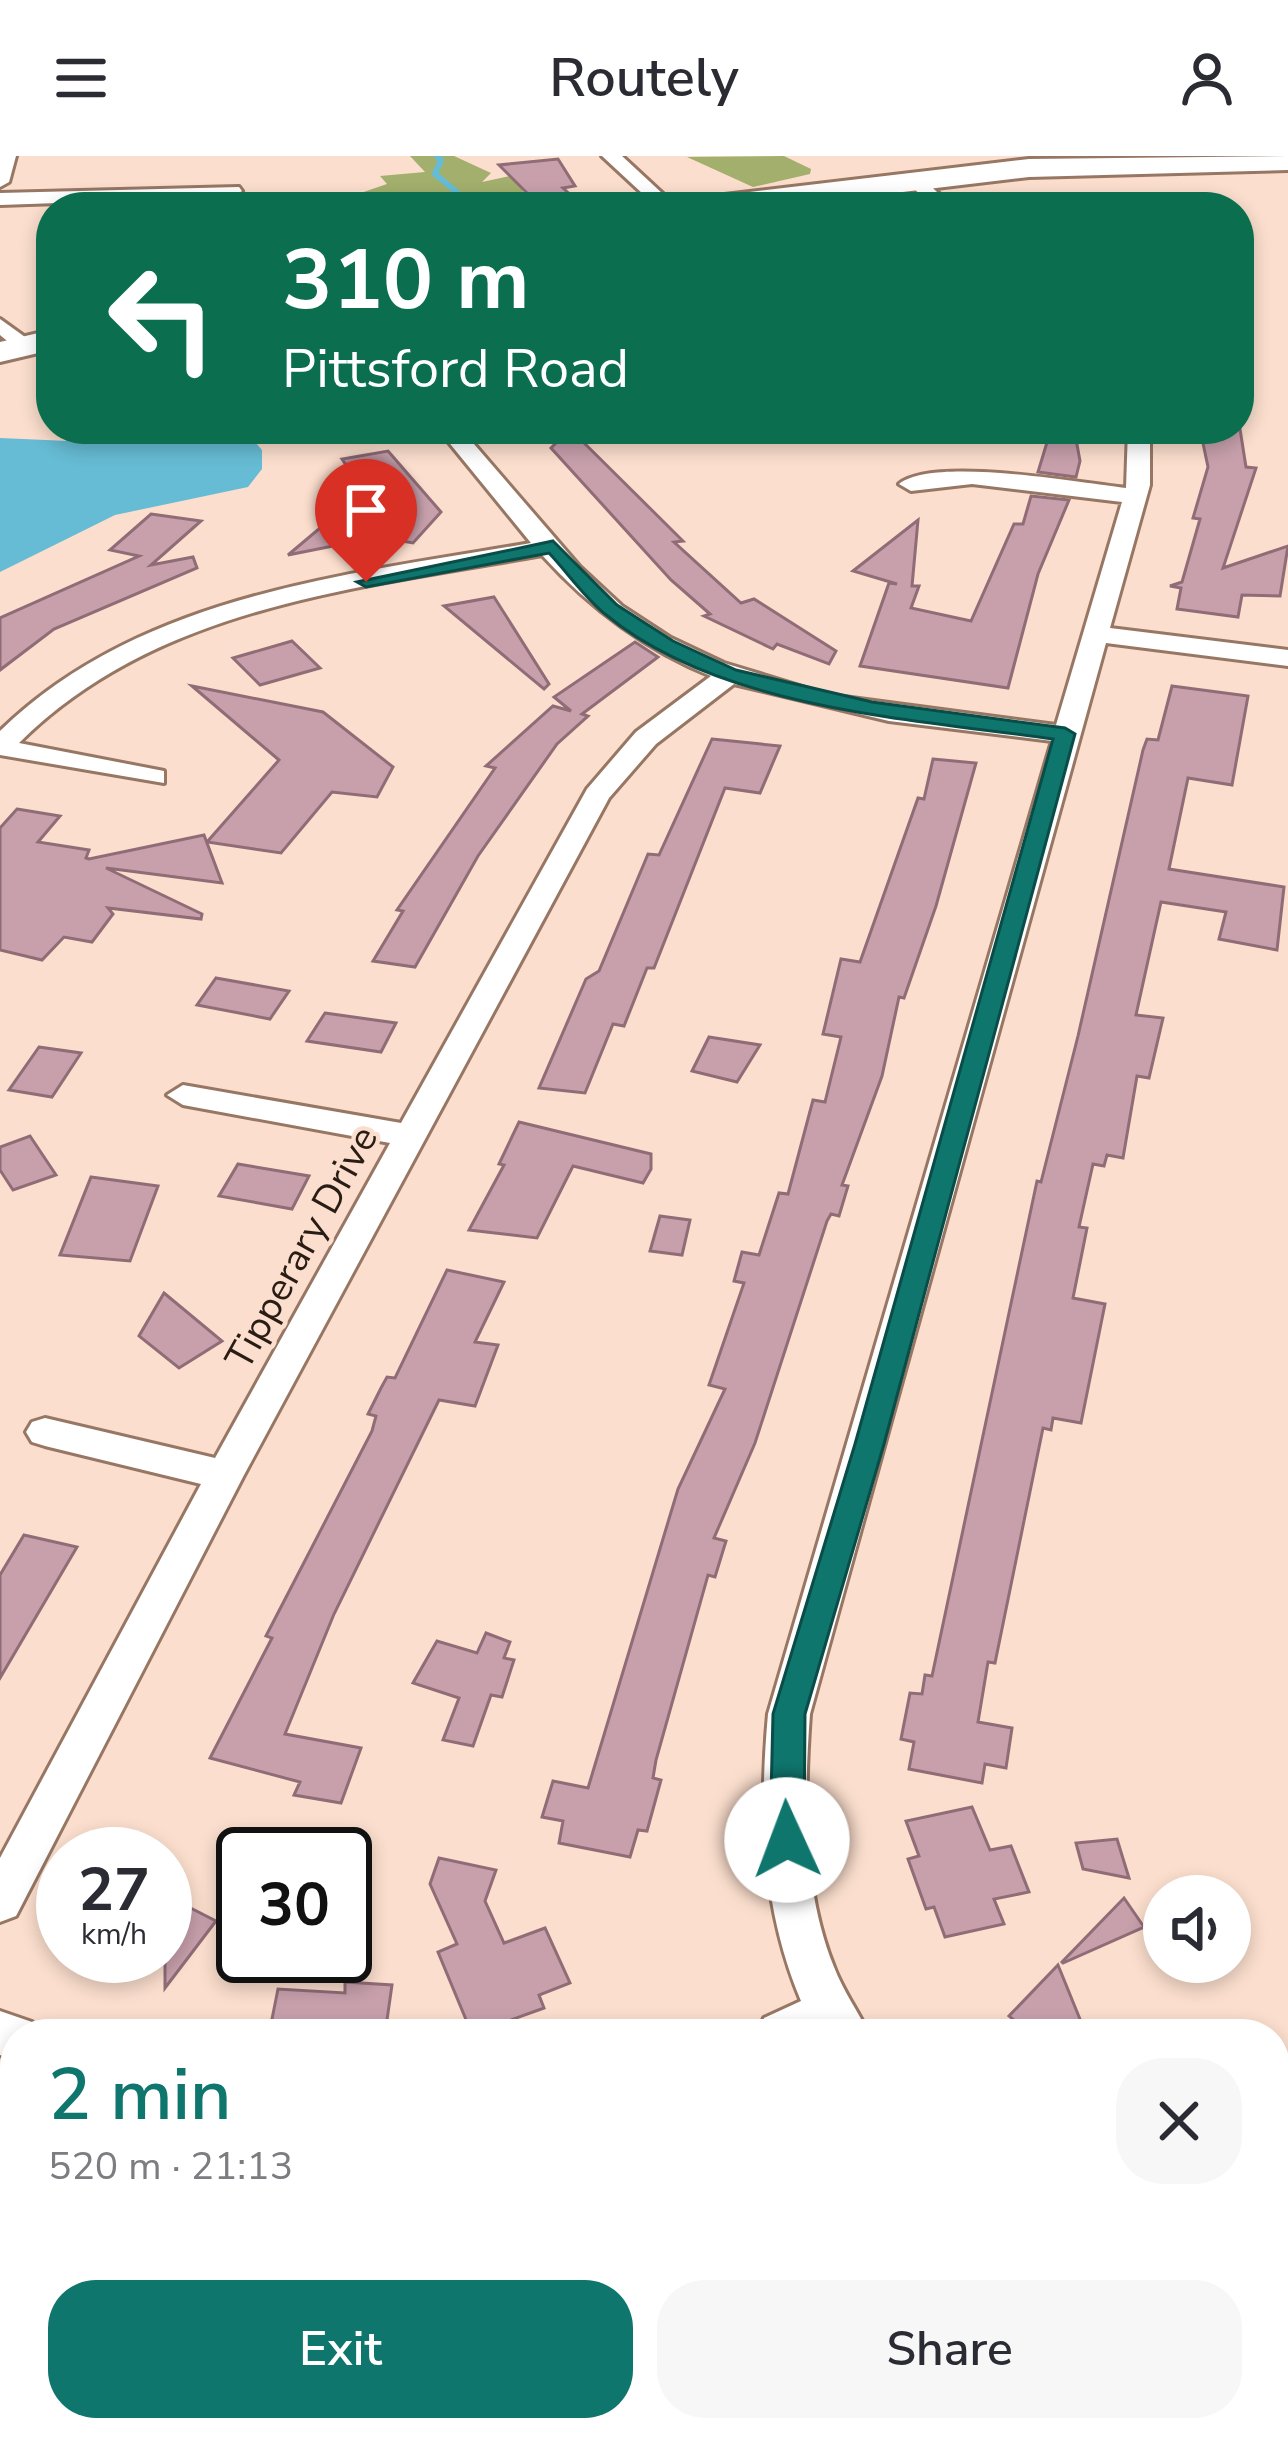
<!DOCTYPE html>
<html lang="en">
<head>
<meta charset="utf-8">
<style>
  :root { --surface:#fff; --page:#f7f7f7; --text:#2b2b33; --muted:#7c7c81; --accent:#0f766e }
  body { margin:0; font-family:"Nunito Sans",sans-serif; background:var(--page); color:var(--text); height:100vh; display:flex; flex-direction:column; font-size:45px; white-space:nowrap }
  * { box-sizing:border-box; margin:0 }
  p { font-size:39px; color:var(--muted) }
  .icon { flex:none; width:66px; height:66px; fill:none; stroke:currentColor; stroke-width:2; stroke-linecap:round; stroke-linejoin:round }
  .map { position:relative; flex:1; overflow:hidden }
  .side { position:absolute; left:0px; top:1863px; width:1290px; height:423px; display:flex; flex-direction:column; background:var(--surface); border-radius:48px 48px 0 0; box-shadow:0 6px 18px #0003 }
  .side>* { flex:none }
  .guide { position:absolute; left:36px; top:36px; width:1218px; height:252px; border-radius:48px; box-shadow:0 6px 18px #0003; background:#0b6e4f; color:#fff; overflow:hidden }
  .fabs { position:absolute; left:1143px; top:1719px; display:grid; gap:24px }
  .fabs a { display:grid; place-items:center; width:108px; height:108px; border-radius:50%; background:var(--surface); box-shadow:0 6px 18px #0003; font-size:60px }
  .speed { position:absolute; left:36px; top:1671px; display:flex; gap:24px; font-size:60px; font-weight:700; text-align:center }
  .speed>* { display:grid; place-content:center; width:156px; height:156px; border-radius:50%; background:var(--surface); box-shadow:0 6px 18px #0003; line-height:1 }
  .speed small { font-size:30px; font-weight:400 }
  .speed .limit { border:6px solid #111; border-radius:18px; background:#fff; color:#111 }
  .pin { position:absolute; display:grid; place-items:center; width:102px; height:102px; color:#fff; margin:-123px -51px; border-radius:50% 50% 50% 0; rotate:-45deg; box-shadow:0 0 12px #0007 }
  .pin .icon { rotate:45deg }
  .me { position:absolute; width:132px; margin:-66px; rotate:358deg; stroke-linejoin:round; filter:drop-shadow(0 0 9px #0008) }
  .turn { display:flex; align-items:center; gap:42px; height:252px; padding:0 48px; font-size:54px }
  .turn .icon { width:156px; height:156px; stroke-width:2.5 }
  .turn b { display:block; font-size:84px; line-height:102px }
  .round { display:grid; place-items:center; flex:none; width:126px; height:126px; border-radius:48px; background:var(--page) }
  .overview { display:flex; align-items:center; justify-content:space-between; height:204px; padding:0 48px }
  h1 { font-size:72px; font-weight:600; line-height:90px; color:var(--accent) }
  .button { display:flex; gap:24px; margin-top:auto; padding:24px 48px }
  .button a { flex:1; height:138px; border-radius:48px; background:var(--accent); color:#fff; font-size:48px; font-weight:600; line-height:138px; text-align:center }
  .button a+a { background:var(--page); color:var(--text) }
  header { display:flex; justify-content:space-between; align-items:center; height:156px; padding:0 48px; background:var(--surface); font-size:54px; font-weight:600 }
  .map>svg:first-child { display:block }
  .forest { fill:#a3af6c }
  .water { fill:#66bcd4 }
  .lines { fill:none; stroke-linecap:round; stroke-linejoin:round }
  .stream-far1 { stroke:#66bcd4; stroke-width:6 }
  .stream { stroke:#66bcd4; stroke-width:9 }
  .building { fill:#c7a0ac; stroke:#906c77; stroke-width:3 }
  .minor-casing { stroke:#977764; stroke-width:6 }
  .primary-casing { stroke:#977764; stroke-width:6 }
  .minor { fill:#fff; fill-rule:evenodd }
  .primary { fill:#fff; fill-rule:evenodd }
  .route { fill:#0f766e; stroke:#0a4d48; stroke-width:3 }
  .labels { text-anchor:middle; dominant-baseline:central; stroke-width:9; stroke-linejoin:round; paint-order:stroke }
  .street-label { font-size:39px; fill:#281c14; stroke:#fbdecd }
</style>
</head>
<body>
<header><svg class="icon" aria-label="menu" viewBox="0 0 24 24"><path d="M4 6h16M4 12h16M4 18h16"/></svg>Routely<svg class="icon" aria-label="person" viewBox="0 0 24 24"><circle cx="12" cy="8" r="4"/><path d="M4 21q1-7 8-7t8 7"/></svg></header>
<div class="map">
<svg width="1288" height="2284" viewBox="0 0 1288 2284">
  <rect width="100%" height="100%" fill="#fbdecd"/>
  <!-- forest -->
  <g class="forest">
    <path d="M410,0H454L491,17L482,26L515,19L530,30L522,33L527,48L343,51L354,47L349,41L387,28L380,20L425,16Z"/>
    <path d="M784,0L811,13L810,18L753,31L687,1Z"/>
  </g>
  <!-- water -->
  <path class="water" d="M226,279L255,286L262,294V313L248,331L115,359L0,416V282L114,287Z"/>
  <g class="lines">
    <!-- stream-far1 -->
    <g class="stream-far1">
      <path d="M425,51L459,38L435,18L441,4L437,0"/>
      <path d="M243,273L246,280"/>
    </g>
    <!-- stream -->
    <path class="stream" d="M236,286L248,284L245,277"/>
  </g>
  <!-- building -->
  <g class="building">
    <path d="M558,3L575,30L563,32L576,44L539,49L499,9Z"/>
    <path d="M570,273L683,385L674,386L741,447L754,443L836,495L829,508L777,488L773,493L704,460L710,458L671,424L551,292Z"/>
    <path d="M1200,273H1240L1246,311L1256,312L1223,412L1288,390L1280,440L1242,439L1238,461L1177,453L1181,432L1170,430L1182,426L1200,363L1193,362L1208,311Z"/>
    <path d="M1048,283H1076L1080,305L1076,321L1038,316Z"/>
    <path d="M388,295L441,356L413,387L378,381L288,399L364,335L342,303Z"/>
    <path d="M1031,340L1069,344L1038,418L1008,532L860,510L889,427L897,428L853,415L918,364L912,430H919L911,452L971,465L1014,368H1023Z"/>
    <path d="M151,358L201,365L151,409L193,401L197,412L54,473L0,514V462L139,400L110,394Z"/>
    <path d="M494,441L549,528L544,533L444,450Z"/>
    <path d="M292,485L320,512L260,529L233,502Z"/>
    <path d="M635,486L658,501L582,558L588,560L557,588L478,700L415,811L373,805L403,755L397,754L495,612L486,610L553,550L571,555L554,541Z"/>
    <path d="M192,530L323,556L393,611L377,641L332,636L281,697L207,686L279,604Z"/>
    <path d="M1172,530L1248,540L1232,629L1188,622L1169,713L1284,731L1277,794L1219,783L1226,756L1161,746L1136,859L1163,862L1149,922L1137,920L1123,1002L1107,999L1104,1010L1093,1008L1079,1071L1087,1072L1073,1142L1105,1148L1081,1267L1053,1262L1051,1274L1043,1272L995,1507L988,1506L978,1566L1012,1572L1006,1612L985,1608L982,1627L909,1613L914,1586L901,1583L910,1537L922,1538L925,1519L932,1520L1037,1025L1041,1026L1078,880L1143,594L1147,583L1158,584Z"/>
    <path d="M712,583L780,590L760,637L725,632L654,812H647L624,870L613,868L585,937L539,932L586,823L599,815L648,698L659,699Z"/>
    <path d="M933,603L976,607L936,750L904,842L899,841L882,920L842,1029L848,1030L839,1060L831,1058L827,1065L755,1287L714,1382L726,1385L715,1421L708,1419L656,1604L653,1622L661,1624L647,1675L638,1674L630,1701L559,1687L563,1665L542,1661L553,1625L588,1632L678,1333L725,1233L709,1229L744,1127L734,1125L742,1096L759,1099L779,1037L788,1038L813,944L825,946L841,881L823,878L841,803L860,806L918,642L924,643Z"/>
    <path d="M17,653L60,660L38,686L89,694L86,702L89,703L204,679L222,727L106,712L202,758L201,763L108,752L113,758L92,786L64,781L42,804L0,794V672Z"/>
    <path d="M216,822L289,835L270,863L197,849Z"/>
    <path d="M325,857L396,867L381,896L307,885Z"/>
    <path d="M709,881L760,889L737,926L692,915Z"/>
    <path d="M39,891L81,897L52,941L9,934Z"/>
    <path d="M519,966L651,998V1013L643,1027L573,1010L537,1082L469,1074L504,1009L499,1008Z"/>
    <path d="M30,980L56,1019L13,1034L0,1014V991Z"/>
    <path d="M238,1008L309,1020L292,1053L219,1040Z"/>
    <path d="M91,1021L158,1030L130,1105L60,1099Z"/>
    <path d="M660,1060L690,1064L682,1099L650,1095Z"/>
    <path d="M447,1114L504,1126L475,1186L498,1189L475,1250L439,1244L334,1458L285,1578L361,1592L341,1647L294,1639L300,1626L210,1602L272,1482L266,1480L372,1275L376,1260L368,1258L381,1232L387,1221L395,1222Z"/>
    <path d="M164,1137L222,1185L179,1212L139,1180Z"/>
    <path d="M24,1379L77,1391L0,1522V1419Z"/>
    <path d="M486,1477L510,1486L504,1502L514,1504L502,1541L491,1539L473,1590L443,1584L459,1542L413,1527L437,1485L477,1497Z"/>
    <path d="M972,1651L990,1694L1011,1690L1029,1736L994,1743L1004,1768L945,1781L934,1751L926,1753L908,1703L919,1700L906,1665Z"/>
    <path d="M1117,1683L1129,1722L1083,1713L1076,1687Z"/>
    <path d="M439,1702L496,1714L485,1745L504,1787L545,1772L570,1827L539,1839L544,1852L472,1878L438,1796L457,1788L430,1728Z"/>
    <path d="M165,1739L216,1765L165,1832Z"/>
    <path d="M1124,1742L1144,1771L1063,1807L1062,1806Z"/>
    <path d="M1058,1809L1086,1878H1030L1009,1860Z"/>
    <path d="M345,1826L392,1829L385,1878H269L278,1833L345,1837Z"/>
  </g>
  <g class="lines">
    <defs>
      <g id="minor">
        <path d="M0,0H16L9,26L0,31Z"/>
        <path d="M602,0H622L677,51H657Z"/>
        <path d="M913,18L919,19L953,51H933L904,23Z"/>
        <path d="M239,31L242,35L233,41L0,49V37Z"/>
        <path d="M0,163L32,186V194H18L0,179Z"/>
        <path d="M438,273H461L580,411L622,450L671,482L724,507L829,539L1056,569L1122,346L972,328L911,335L899,328C933,300 1079,327 1126,332L1128,273H1150V329L1110,472L1288,494V510L1106,487L810,1558C804,1642 802,1732 834,1811C843,1835 858,1855 869,1878H757L764,1862L801,1845C762,1752 759,1657 768,1558L1052,585L889,565L734,528L656,588L609,642L244,1319L16,1760L0,1766V1702L201,1328L45,1290L32,1286L26,1276L32,1266L45,1262L215,1302L390,987L183,949L167,939L183,929L401,967L587,633L636,576L711,520C644,493 590,452 542,399C360,432 157,449 19,587L164,615V627L0,599V575C140,438 347,419 531,387Z"/>
        <path d="M0,1855L32,1866L37,1878H15V1904L0,1899Z"/>
        <path d="M1275,2151L1288,2154V2206L1275,2203Z"/>
        <path d="M150,2271H207L202,2284H145Z"/>
      </g>
      <g id="primary">
        <path d="M1288,0V14L1029,21L777,51H683L699,42L1029,3Z"/>
        <path d="M51,174V194L0,206V186Z"/>
      </g>
    </defs>
    <!-- minor casing -->
    <use href="#minor" class="minor-casing"/>
    <!-- primary casing -->
    <use href="#primary" class="primary-casing"/>
    <!-- minor -->
    <use href="#minor" class="minor"/>
    <!-- primary -->
    <use href="#primary" class="primary"/>
  </g>
  <!-- route -->
  <path class="route" d="M553,385L617,449L673,485L736,514L872,546L1065,572L1075,578L884,1288L805,1558L804,1684L799,1694L787,1698L775,1694L770,1684L773,1558L855,1288L1053,583C912,563 719,553 605,458C584,441 567,416 549,397L366,431L357,426Z"/>
  <g class="labels">
    <!-- street labels -->
    <g class="street-label">
      <text transform="translate(302 1092) rotate(-61)">Tipperary Drive</text>
    </g>
  </g>
</svg>
<div class="fabs">
<a><svg class="icon" aria-label="sound" viewBox="0 0 24 24"><path d="M4 9h4l5-4v14l-5-4H4zM17 9q2 3 0 6"/></svg></a>
</div>
<div class="speed"><div>27<small>km/h</small></div><div class="limit">30</div></div>
<div class="pin" style="left:366px;top:426px;background:#d93025"><svg class="icon" aria-label="arrive" viewBox="0 0 24 24"><path d="M6 21V4h12l-3 4 3 4H6"/></svg></div>
<svg class="me" style="left:787px;top:1684px" viewBox="-20 -20 40 40"><circle r="19" fill="#fff"/><path d="M0-13L10 11 0 6-10 11z" fill="#0f766e"/></svg>
<div class="guide">
<div class="turn"><svg class="icon" aria-label="left" viewBox="0 0 24 24"><path d="M17 20v-9H6M10 6l-5 5 5 5"/></svg><div><b>310 m</b>Pittsford Road</div></div>
</div>
<section class="side">
<div class="overview"><div><h1>2 min</h1><p>520 m · 21:13</p></div><a class="round"><svg class="icon" aria-label="close" viewBox="0 0 24 24"><path d="M6 6l12 12M18 6L6 18"/></svg></a></div>
<div class="button"><a>Exit</a><a>Share</a></div>
</section>
</div>
</body>
</html>
